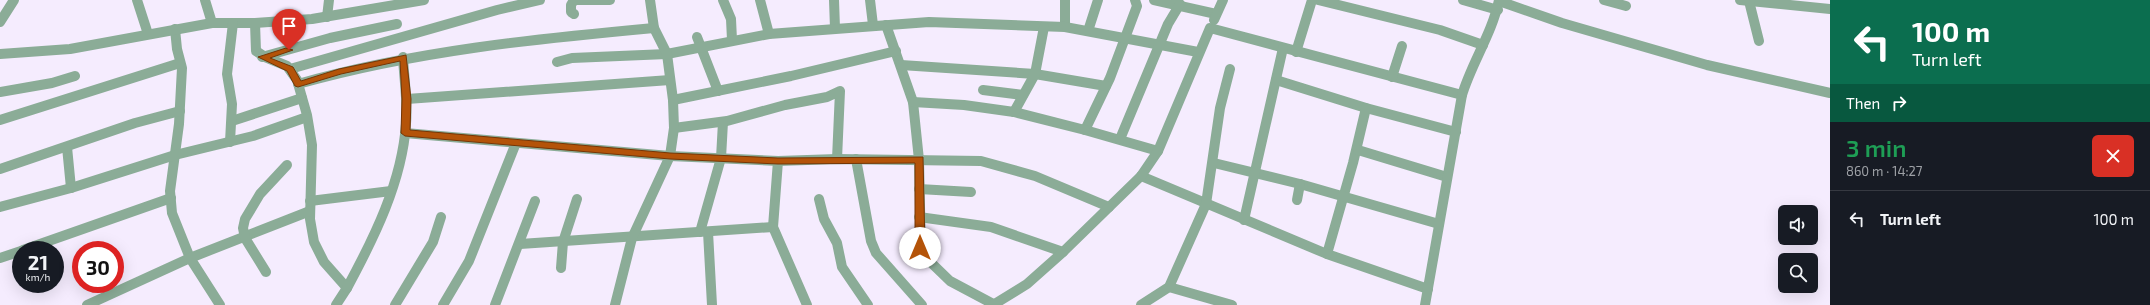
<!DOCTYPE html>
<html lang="en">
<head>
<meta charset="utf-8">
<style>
  :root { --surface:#171b24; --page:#20242c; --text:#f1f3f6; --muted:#9ea1a6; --line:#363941 }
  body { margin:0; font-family:"Exo 2",sans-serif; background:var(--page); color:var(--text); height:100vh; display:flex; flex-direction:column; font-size:15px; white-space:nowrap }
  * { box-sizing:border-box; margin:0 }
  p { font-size:13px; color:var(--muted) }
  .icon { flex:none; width:22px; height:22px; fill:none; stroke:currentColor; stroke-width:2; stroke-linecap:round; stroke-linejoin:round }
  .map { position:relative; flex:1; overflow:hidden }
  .details { display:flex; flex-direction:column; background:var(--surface); width:320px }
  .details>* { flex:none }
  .top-card { background:#0b6e4f; color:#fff; overflow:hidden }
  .buttons { position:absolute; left:1778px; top:205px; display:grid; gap:8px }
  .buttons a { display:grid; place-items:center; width:40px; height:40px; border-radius:6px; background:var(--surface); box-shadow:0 4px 16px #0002; font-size:20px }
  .speed { position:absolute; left:12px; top:241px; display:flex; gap:8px; font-size:20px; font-weight:700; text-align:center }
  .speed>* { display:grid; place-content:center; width:52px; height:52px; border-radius:50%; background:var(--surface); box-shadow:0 4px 16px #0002; line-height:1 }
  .speed small { font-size:10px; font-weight:400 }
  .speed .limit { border:6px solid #d22; background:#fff; color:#111 }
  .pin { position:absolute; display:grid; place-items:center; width:34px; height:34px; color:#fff; margin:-41px -17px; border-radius:50% 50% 50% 0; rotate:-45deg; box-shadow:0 0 4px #0007 }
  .pin .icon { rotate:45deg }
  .me { position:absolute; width:44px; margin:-22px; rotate:0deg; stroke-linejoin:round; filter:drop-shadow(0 0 3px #0008) }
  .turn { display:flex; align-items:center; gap:14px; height:84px; padding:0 16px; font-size:18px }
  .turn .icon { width:52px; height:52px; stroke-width:2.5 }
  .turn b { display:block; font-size:28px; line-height:34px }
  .then { display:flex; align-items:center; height:38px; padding:0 16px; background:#0003; gap:8px; font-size:15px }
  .round { display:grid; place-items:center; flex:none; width:42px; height:42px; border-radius:6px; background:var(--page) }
  .summary { display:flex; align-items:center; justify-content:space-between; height:68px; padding:0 16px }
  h1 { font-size:24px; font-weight:600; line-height:30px; color:#1e9e55 }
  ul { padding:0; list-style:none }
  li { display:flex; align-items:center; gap:12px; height:56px; padding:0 16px; border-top:1px solid var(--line) }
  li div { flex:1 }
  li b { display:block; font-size:15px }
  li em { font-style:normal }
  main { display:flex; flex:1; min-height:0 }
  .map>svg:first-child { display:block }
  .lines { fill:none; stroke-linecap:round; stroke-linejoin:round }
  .minor { stroke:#8bac97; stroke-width:10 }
  .route { fill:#b45309; stroke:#753606 }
</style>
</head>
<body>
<main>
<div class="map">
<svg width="1830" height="305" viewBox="0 0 1830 305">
  <rect width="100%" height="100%" fill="#f5ecfe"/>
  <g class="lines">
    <!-- minor -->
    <g class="minor">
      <path d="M137,0L148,34"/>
      <path d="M205,0L212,23"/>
      <path d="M574,0L571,5V12L574,14"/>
      <path d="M576,0H610"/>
      <path d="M723,0L731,19L732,40"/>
      <path d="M760,0L769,34"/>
      <path d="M834,0L835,28"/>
      <path d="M870,0L873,25"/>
      <path d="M1065,0V27"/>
      <path d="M1135,0L1137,6L1110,78L1085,130L1158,151L1210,28L1462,95"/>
      <path d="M1154,0L1216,14"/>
      <path d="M1318,0L1440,30L1483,45"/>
      <path d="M1463,0L1498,10"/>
      <path d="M1604,0L1626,6"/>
      <path d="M1740,0L1830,9"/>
      <path d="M1499,1L1562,23L1707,65L1830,93"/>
      <path d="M1749,1L1759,41"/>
      <path d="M327,17L329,0"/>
      <path d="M1214,20L1223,0"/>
      <path d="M0,22L14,0"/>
      <path d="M255,23L256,51L265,57L287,66L297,80L307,115L312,145L310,219L314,242L324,262L347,288L336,305"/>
      <path d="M886,25L913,102L919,160L921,253L950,281L995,305"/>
      <path d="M175,29L177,49L182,68L179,124L170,191L172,213L190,258L310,211"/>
      <path d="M1088,31L1098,0"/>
      <path d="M697,37L718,91"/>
      <path d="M1296,52L1312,0"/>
      <path d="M0,54L70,49L212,23H255L312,19L424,0"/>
      <path d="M262,57L330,38L397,24"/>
      <path d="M557,62L572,58L667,54L769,34L929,22L1065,27L1198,52"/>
      <path d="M901,65L1035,74L1106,86"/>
      <path d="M290,69L497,10L540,0"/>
      <path d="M1392,77L1402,46"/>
      <path d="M1276,80L1366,108L1456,132"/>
      <path d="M298,84C415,51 534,39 654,28L650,0"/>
      <path d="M983,90L1023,95"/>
      <path d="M0,92L52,83L75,76"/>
      <path d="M407,99L670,80"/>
      <path d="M673,100L791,76L896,51"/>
      <path d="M913,102L964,105L1014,112L1085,130"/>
      <path d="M1366,108L1353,163L1327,254L1428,289"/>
      <path d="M1014,112L1035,74L1044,27"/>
      <path d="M0,120L180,63"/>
      <path d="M232,121L302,98"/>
      <path d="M674,128L727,121L785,105L827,97L840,91L837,159"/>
      <path d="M405,133L670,156L778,161L837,159L981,161L1035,176L1109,207"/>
      <path d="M1120,139L1168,24L1180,4"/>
      <path d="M230,142L232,104L227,74L233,23"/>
      <path d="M67,147L71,188"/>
      <path d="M1358,150L1447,177"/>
      <path d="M856,159L871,241L876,253L922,305"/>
      <path d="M778,161L773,227L807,305"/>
      <path d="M1214,163L1300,184L1439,224"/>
      <path d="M0,169L135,123L180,111"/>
      <path d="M1141,176L1327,254"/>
      <path d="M919,189L971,192"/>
      <path d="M819,199L824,219L837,243L842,267L868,305"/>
      <path d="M1297,200L1300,184"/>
      <path d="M310,201L391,191"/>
      <path d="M0,207L71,188L175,155L253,136L307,117"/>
      <path d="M919,217L991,227L1063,252"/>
      <path d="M1244,220L1283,48"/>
      <path d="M700,232L721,158L723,122"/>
      <path d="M708,232L712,305"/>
      <path d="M520,244L773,227"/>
      <path d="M23,250L171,198"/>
      <path d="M0,258L21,251"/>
      <path d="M561,268L563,242L577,199"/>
      <path d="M266,272L245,238L243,228L245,219L260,194L287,165"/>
      <path d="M1169,287L1232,305"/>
      <path d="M347,288C374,238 402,182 406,124C408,102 404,79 403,57"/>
      <path d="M87,305L190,258L220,305"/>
      <path d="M395,305L433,242L441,217"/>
      <path d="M443,305L469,261L516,143"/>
      <path d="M495,305L535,201"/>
      <path d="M615,305L632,238L670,156L674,128L673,100L667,54L654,28"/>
      <path d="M993,305L1027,284L1063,252L1141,176L1158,151"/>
      <path d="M1141,305L1169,287L1206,204L1220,108L1230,69"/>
      <path d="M1425,305L1462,95C1472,62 1492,34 1499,0"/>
    </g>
  </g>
  <!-- route -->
  <path class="route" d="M286,48L293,50L270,58L293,67L301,81L339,69L406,55L411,99L410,130L670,153L778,158L923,157L925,248L920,252L915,248V163L778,164L670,159L405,136L401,133L402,99L400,61L341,74L298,87L295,86L287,71L258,57Z"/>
</svg>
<div class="buttons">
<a><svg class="icon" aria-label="sound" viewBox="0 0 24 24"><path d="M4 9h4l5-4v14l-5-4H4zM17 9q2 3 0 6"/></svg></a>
<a><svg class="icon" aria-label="search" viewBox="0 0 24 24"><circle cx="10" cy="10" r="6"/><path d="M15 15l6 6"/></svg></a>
</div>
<div class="speed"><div>21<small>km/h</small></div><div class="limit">30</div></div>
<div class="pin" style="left:289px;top:50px;background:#d93025"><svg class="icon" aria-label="arrive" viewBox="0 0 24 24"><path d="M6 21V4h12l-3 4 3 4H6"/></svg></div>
<svg class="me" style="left:920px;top:248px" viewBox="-20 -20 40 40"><circle r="19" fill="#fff"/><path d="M0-13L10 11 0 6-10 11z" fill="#b45309"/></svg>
</div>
<section class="details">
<div class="top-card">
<div class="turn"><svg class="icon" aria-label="left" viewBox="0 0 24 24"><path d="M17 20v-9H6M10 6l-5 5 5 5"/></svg><div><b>100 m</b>Turn left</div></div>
<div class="then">Then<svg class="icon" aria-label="right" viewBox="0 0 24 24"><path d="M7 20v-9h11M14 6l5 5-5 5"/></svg></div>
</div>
<div class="summary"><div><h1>3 min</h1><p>860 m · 14:27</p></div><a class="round" style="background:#d93025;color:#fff"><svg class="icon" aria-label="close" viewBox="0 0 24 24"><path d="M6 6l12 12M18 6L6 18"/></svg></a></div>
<ul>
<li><svg class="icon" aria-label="left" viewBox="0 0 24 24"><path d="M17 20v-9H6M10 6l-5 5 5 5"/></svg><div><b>Turn left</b></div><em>100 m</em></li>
</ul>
</section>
</main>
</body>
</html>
